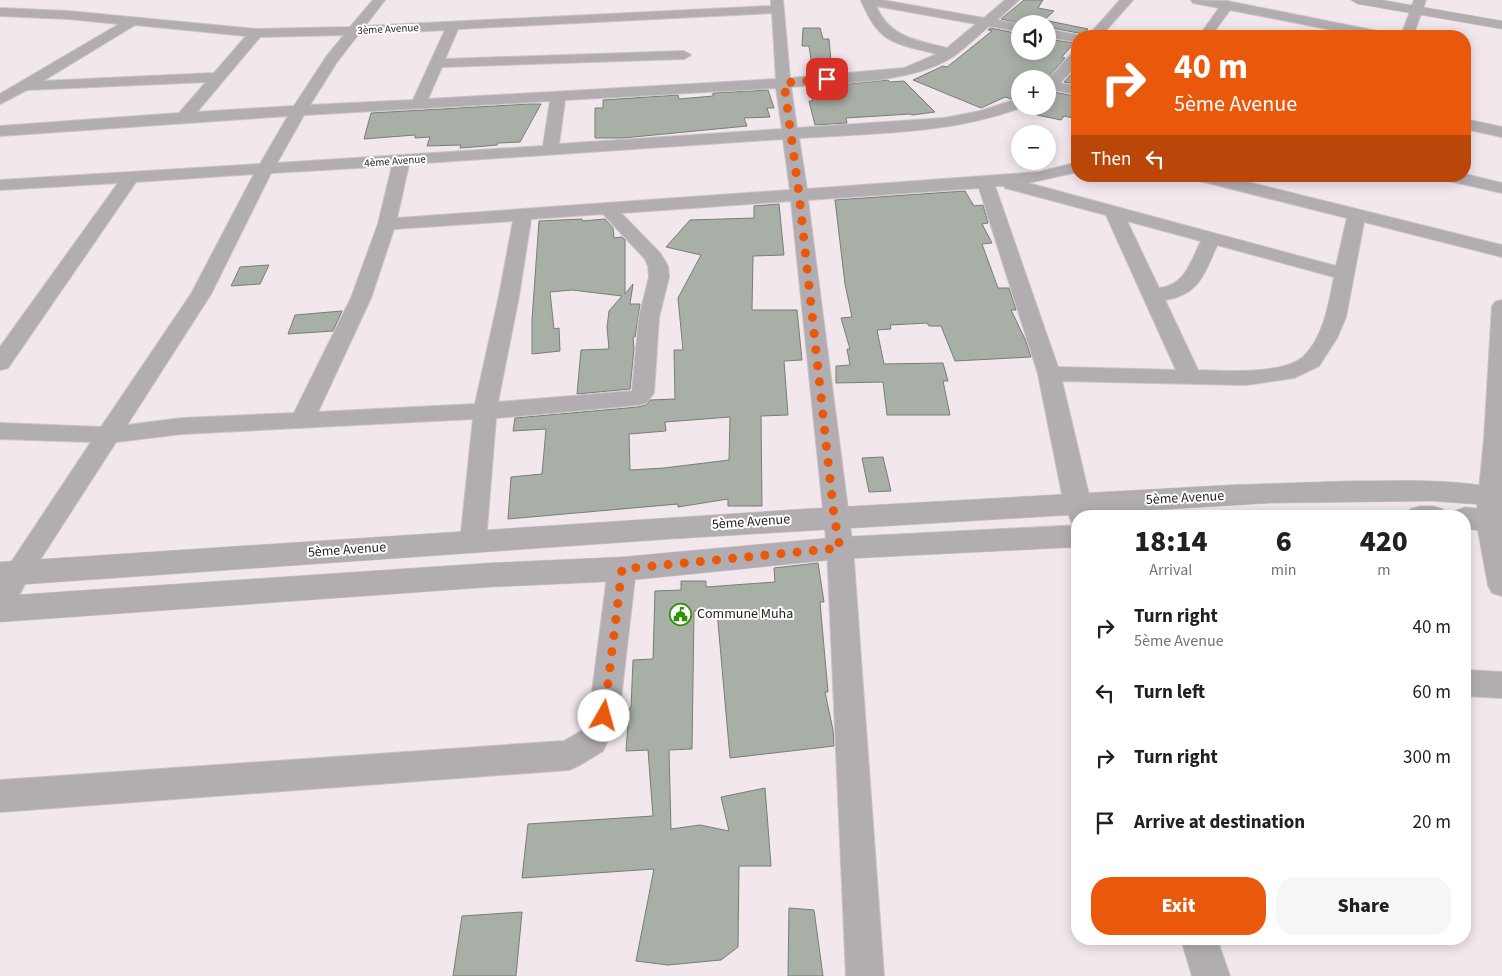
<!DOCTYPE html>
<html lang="en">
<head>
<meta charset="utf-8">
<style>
  :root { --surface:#fff; --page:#f6f6f6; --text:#202124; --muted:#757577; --accent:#ea580c }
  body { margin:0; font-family:"Source Sans 3",sans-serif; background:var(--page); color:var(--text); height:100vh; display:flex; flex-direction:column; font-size:19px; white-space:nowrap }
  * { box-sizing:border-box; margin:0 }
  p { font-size:16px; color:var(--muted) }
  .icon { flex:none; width:28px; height:28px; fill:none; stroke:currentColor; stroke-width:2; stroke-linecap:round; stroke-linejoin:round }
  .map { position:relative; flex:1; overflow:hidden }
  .sheet { position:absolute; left:1071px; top:510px; width:400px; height:435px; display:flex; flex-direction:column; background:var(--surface); border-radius:20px; box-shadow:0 2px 12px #0003 }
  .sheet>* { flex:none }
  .banner { position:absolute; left:1071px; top:30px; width:400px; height:152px; border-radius:20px; box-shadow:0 2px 12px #0003; background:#ea580c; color:#fff; overflow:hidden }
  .controls { position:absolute; left:1011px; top:15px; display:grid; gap:10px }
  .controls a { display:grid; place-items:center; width:45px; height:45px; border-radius:50%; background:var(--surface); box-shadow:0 2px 12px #0003; font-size:25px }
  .pin { position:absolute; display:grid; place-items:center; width:42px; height:42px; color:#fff; margin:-21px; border-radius:10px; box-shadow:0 2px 8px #0006 }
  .me { position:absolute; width:55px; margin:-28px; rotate:7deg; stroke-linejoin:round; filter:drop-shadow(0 0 4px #0008) }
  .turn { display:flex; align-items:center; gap:18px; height:105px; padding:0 20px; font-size:22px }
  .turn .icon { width:65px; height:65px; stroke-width:2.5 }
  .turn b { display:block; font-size:35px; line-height:42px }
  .then { display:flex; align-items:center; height:48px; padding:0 20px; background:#0003; gap:10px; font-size:19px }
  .eta { display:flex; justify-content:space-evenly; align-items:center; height:85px; text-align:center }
  .eta b { font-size:30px; font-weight:800; line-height:35px }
  .cta { display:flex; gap:10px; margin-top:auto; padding:10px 20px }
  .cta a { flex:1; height:58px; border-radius:20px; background:var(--accent); color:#fff; font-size:20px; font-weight:800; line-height:58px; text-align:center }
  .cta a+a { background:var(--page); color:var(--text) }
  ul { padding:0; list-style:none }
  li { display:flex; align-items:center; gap:15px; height:65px; padding:0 20px }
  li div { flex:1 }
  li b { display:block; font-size:19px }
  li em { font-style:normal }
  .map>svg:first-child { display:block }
  .building { fill:#a8afa6; stroke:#787e76; fill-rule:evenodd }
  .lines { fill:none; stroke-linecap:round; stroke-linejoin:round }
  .minor-casing { stroke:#ccc3c8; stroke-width:2 }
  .tertiary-casing { stroke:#ccc3c8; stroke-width:1 }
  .minor { fill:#b1adb0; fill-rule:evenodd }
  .tertiary { fill:#b1adb0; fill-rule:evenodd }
  .route { stroke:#ea580c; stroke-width:9; stroke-dasharray:0 16.2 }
  .labels { text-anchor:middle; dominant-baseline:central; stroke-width:4; stroke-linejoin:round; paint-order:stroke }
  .far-street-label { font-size:11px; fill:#211e20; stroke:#fff }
  .street-label { font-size:14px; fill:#211e20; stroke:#fff }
  .poi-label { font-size:14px; fill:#211e20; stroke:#fff; text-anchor:start }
</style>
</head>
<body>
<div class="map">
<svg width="1502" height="976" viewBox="0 0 1502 976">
  <rect width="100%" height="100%" fill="#f1e7ed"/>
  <!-- building -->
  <g class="building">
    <path d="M1024,0H1043L1038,8L1054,11L1044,20L1088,29L1083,34L1048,27V24H1022L1001,19Z"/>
    <path d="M803,28H820L823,39H829L832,72L813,74L809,46H802Z"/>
    <path d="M990,28L1020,34V51H1048V39L1074,43L1062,57L1065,58L1046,79H1020V96L1011,99L1005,97L981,108L913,80L943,66L947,67L992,31L988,30Z"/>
    <path d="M1078,67V84L1064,82Z"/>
    <path d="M888,80L890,82L904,81L935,112L912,115L910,114L846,118L847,123L815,125L809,101H813L808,88Z"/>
    <path d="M768,90L774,108H767L770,117L744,118L747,126L623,138H595V108H603V100L678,95L679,99L713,96V93Z"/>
    <path d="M1054,92L1078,97V119L1064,116L1061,120L1037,115L1043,108L1037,106H1048V93Z"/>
    <path d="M530,104H541L520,142L498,143L497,145L486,146L460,148L461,145L427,146L430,137L415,138V135L364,139L371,113Z"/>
    <path d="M965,191L974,206L983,205L988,223L982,224L992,243L982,244L998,288H1009L1016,310H1011L1025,339L1031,357L955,361L941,326H929L927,323L890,325L891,329L877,330L884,364L943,363L948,381H943L950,415H887L883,382L836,383V366L850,365L847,349H850L841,318L852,317L845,284L835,200Z"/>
    <path d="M779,204L784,255L753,256L752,310H797L802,360L784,361L788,415L761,416L762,506H728V499L678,507V504L508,519L511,477L542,474L546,429L513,431L515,418L638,407L646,405L650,400L675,399L674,350H683L678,298L701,255L666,247L690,220L754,218V206ZM730,417L729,460L664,468L630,470L629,434L666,431L665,422Z"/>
    <path d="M582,219V221L605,219L613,228L614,238L622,237L625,240V294L633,284L630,304H640L635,337H633L634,349L630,389L577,394L581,350L609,349L607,327L609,311L622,296L572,290L550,292L554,329L559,328L560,351L532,354V320L539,221Z"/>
    <path d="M269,265L260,284L231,286L240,267Z"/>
    <path d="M342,311L333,331L288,334L295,315Z"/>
    <path d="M883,457L891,491L869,492L862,458Z"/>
    <path d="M818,563L824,602H820L828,692H825L833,730L834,746L730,758L717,611H694L692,749L669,750L671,829L700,825L729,831L721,797L765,788L771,866H739L738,947L721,960L668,965L636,961L654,869L522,878L528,824L653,816L648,750L626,751L629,708H631L633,660L653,659L655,591L681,590V581H706V587L775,582L774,568Z"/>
    <path d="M789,908L814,910L823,976H788Z"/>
    <path d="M522,912L516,976H453L462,916Z"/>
  </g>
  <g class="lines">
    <defs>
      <g id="minor">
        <path d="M373,0H385L365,26L771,6V0H783L790,78L904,68L937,54C894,43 879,44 861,0H882L984,18L1005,0H1019L997,20L1020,24V32L989,26C978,36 966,47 954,56C912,84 841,82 791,87L797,128L944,118L980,111L1020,98V106H1025C954,134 874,133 799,138L807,189L1039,172L1078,162V172L1028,183L1336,266L1347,218L1196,180L1194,176H1223L1502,245V257L1364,222L1346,317L1337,338L1319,366L1294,378L1246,385L1062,381L1094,516H1078V524L1072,523L1064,504L1038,374L979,188L808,200L853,548L884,976H846L827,548L791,201L621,213L660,253L668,266L669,277L659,317L654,393L646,403L638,405L496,418L486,542L482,549L473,552L464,549L460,542L473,419L182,434L116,442L27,580L10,613L0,616V579L91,442L0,439V423L101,427L191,294L254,174L136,182L8,368L0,370V347L118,183L0,190V180L260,164L288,116L0,136V126L179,113L206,82L27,90L0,104V94L119,24L68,19L0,16V8L68,11L256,29L350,27ZM876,6L976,24L947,48C916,40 890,38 876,6ZM772,13L776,79L428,99L442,67L684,59L691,55L684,51L445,59L458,29ZM135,25L246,36L214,73L43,81ZM445,30L413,100L310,105L337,62L358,35ZM344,35L326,57L294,106L197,112L260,37ZM776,88L782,129L559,144L565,100ZM550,101L543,146L277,163L304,115ZM783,139L790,190L397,218L409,164ZM392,166L378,224L351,298L294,413L182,418L127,425L211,294L271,173ZM995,186H1004L1005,188L1106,215L1176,370L1058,367ZM603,214L645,259L648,266L649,277L639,317L632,391L498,402L519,296L531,219ZM513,221L499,296L475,404L318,412L371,298L394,229ZM1127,221L1201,241C1191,261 1185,286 1159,288ZM1217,245L1334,277C1329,303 1324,336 1304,356C1284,375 1225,371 1198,370L1165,300C1198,295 1205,274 1217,245Z"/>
        <path d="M1120,0H1133L1101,36H1088Z"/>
        <path d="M1191,0L1227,1L1382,32L1389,36H1363L1230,10L1211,36H1199L1219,8L1193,3Z"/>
        <path d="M1414,0H1426L1413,36H1401Z"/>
        <path d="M1048,29L1083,36H1078V42L1048,37Z"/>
        <path d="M1078,51V64L1060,83L1078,86V95L1054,90L1048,91V79L1073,52Z"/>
        <path d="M1465,119L1502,127V137L1465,129Z"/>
        <path d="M1465,174L1502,183V193L1445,180L1443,176H1465Z"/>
        <path d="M1502,300V596L1492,593L1488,585L1476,519L1484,439L1492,306L1495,302Z"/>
        <path d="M622,558L632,562L636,569L619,716L603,751L580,765L569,770L0,812V780L564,741L581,731L589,715L608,569L612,562Z"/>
        <path d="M1465,670L1502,672V698L1465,696Z"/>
        <path d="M1181,939H1217L1230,976H1192Z"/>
      </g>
      <g id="tertiary">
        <path d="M1351,0H1382L1502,21V29L1358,4Z"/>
        <path d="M1349,481C1400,481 1452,478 1502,489V509L1474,504L1432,501L1270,503L670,539L0,586V562L804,509L1230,485Z"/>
        <path d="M1420,506H1433L1443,509L1447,516H1406L1410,509Z"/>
        <path d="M1465,507L1502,511V533L1465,529V516H1452L1455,511Z"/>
        <path d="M1078,525V547L840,559L622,581L490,587L0,622V596L490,563L622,557L840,537Z"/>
      </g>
    </defs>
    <!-- minor casing -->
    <use href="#minor" class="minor-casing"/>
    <!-- tertiary casing -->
    <use href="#tertiary" class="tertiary-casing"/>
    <!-- minor -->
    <use href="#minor" class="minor"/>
    <!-- tertiary -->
    <use href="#tertiary" class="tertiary"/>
  </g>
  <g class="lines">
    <!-- route -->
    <path class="route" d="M604,716L622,569L840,548L834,516L799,194L784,83L827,79"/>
  </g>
  <!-- icons -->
  <defs>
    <symbol id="civic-ring" viewBox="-11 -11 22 22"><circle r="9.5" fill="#fff" stroke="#329109" stroke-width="1.5"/><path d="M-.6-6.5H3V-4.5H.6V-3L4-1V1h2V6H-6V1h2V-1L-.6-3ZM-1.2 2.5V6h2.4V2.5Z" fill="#329109"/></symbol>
  </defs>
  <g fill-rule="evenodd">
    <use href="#civic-ring" x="668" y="602" width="25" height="25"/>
  </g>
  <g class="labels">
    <!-- far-street labels -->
    <g class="far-street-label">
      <text transform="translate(388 29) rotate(-3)">3ème Avenue</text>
      <text transform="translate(395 161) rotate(-4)">4ème Avenue</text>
    </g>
    <!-- street labels -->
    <g class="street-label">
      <text transform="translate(1185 498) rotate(-3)">5ème Avenue</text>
      <text transform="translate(751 522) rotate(-4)">5ème Avenue</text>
      <text transform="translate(347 550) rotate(-4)">5ème Avenue</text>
    </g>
    <!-- poi labels -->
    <g class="poi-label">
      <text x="697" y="614">Commune Muha</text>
    </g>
  </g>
</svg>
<div class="controls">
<a><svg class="icon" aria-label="sound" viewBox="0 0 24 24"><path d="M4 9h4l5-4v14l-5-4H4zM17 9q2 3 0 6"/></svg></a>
<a>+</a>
<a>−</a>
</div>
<div class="pin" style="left:827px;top:79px;background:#d93025"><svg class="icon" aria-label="arrive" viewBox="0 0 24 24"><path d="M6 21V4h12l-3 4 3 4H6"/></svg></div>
<svg class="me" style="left:604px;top:716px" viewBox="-20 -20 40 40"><circle r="19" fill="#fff"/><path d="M0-13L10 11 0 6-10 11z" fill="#ea580c"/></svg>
<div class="banner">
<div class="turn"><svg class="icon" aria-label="right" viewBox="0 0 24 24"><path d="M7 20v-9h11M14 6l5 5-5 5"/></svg><div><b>40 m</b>5ème Avenue</div></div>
<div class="then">Then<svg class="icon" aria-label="left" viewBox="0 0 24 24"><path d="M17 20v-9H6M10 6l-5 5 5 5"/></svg></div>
</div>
<section class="sheet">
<div class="eta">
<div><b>18:14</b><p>Arrival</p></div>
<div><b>6</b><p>min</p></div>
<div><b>420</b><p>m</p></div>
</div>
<ul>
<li><svg class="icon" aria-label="right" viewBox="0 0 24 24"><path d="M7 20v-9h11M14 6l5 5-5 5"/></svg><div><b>Turn right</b><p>5ème Avenue</p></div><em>40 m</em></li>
<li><svg class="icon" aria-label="left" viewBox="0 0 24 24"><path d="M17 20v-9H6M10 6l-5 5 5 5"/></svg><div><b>Turn left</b></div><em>60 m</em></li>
<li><svg class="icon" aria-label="right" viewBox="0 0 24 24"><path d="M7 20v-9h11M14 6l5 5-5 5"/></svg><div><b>Turn right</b></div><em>300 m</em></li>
<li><svg class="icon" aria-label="arrive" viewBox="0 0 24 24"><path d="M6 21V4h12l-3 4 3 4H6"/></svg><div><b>Arrive at destination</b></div><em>20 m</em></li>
</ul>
<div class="cta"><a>Exit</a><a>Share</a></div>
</section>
</div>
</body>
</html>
